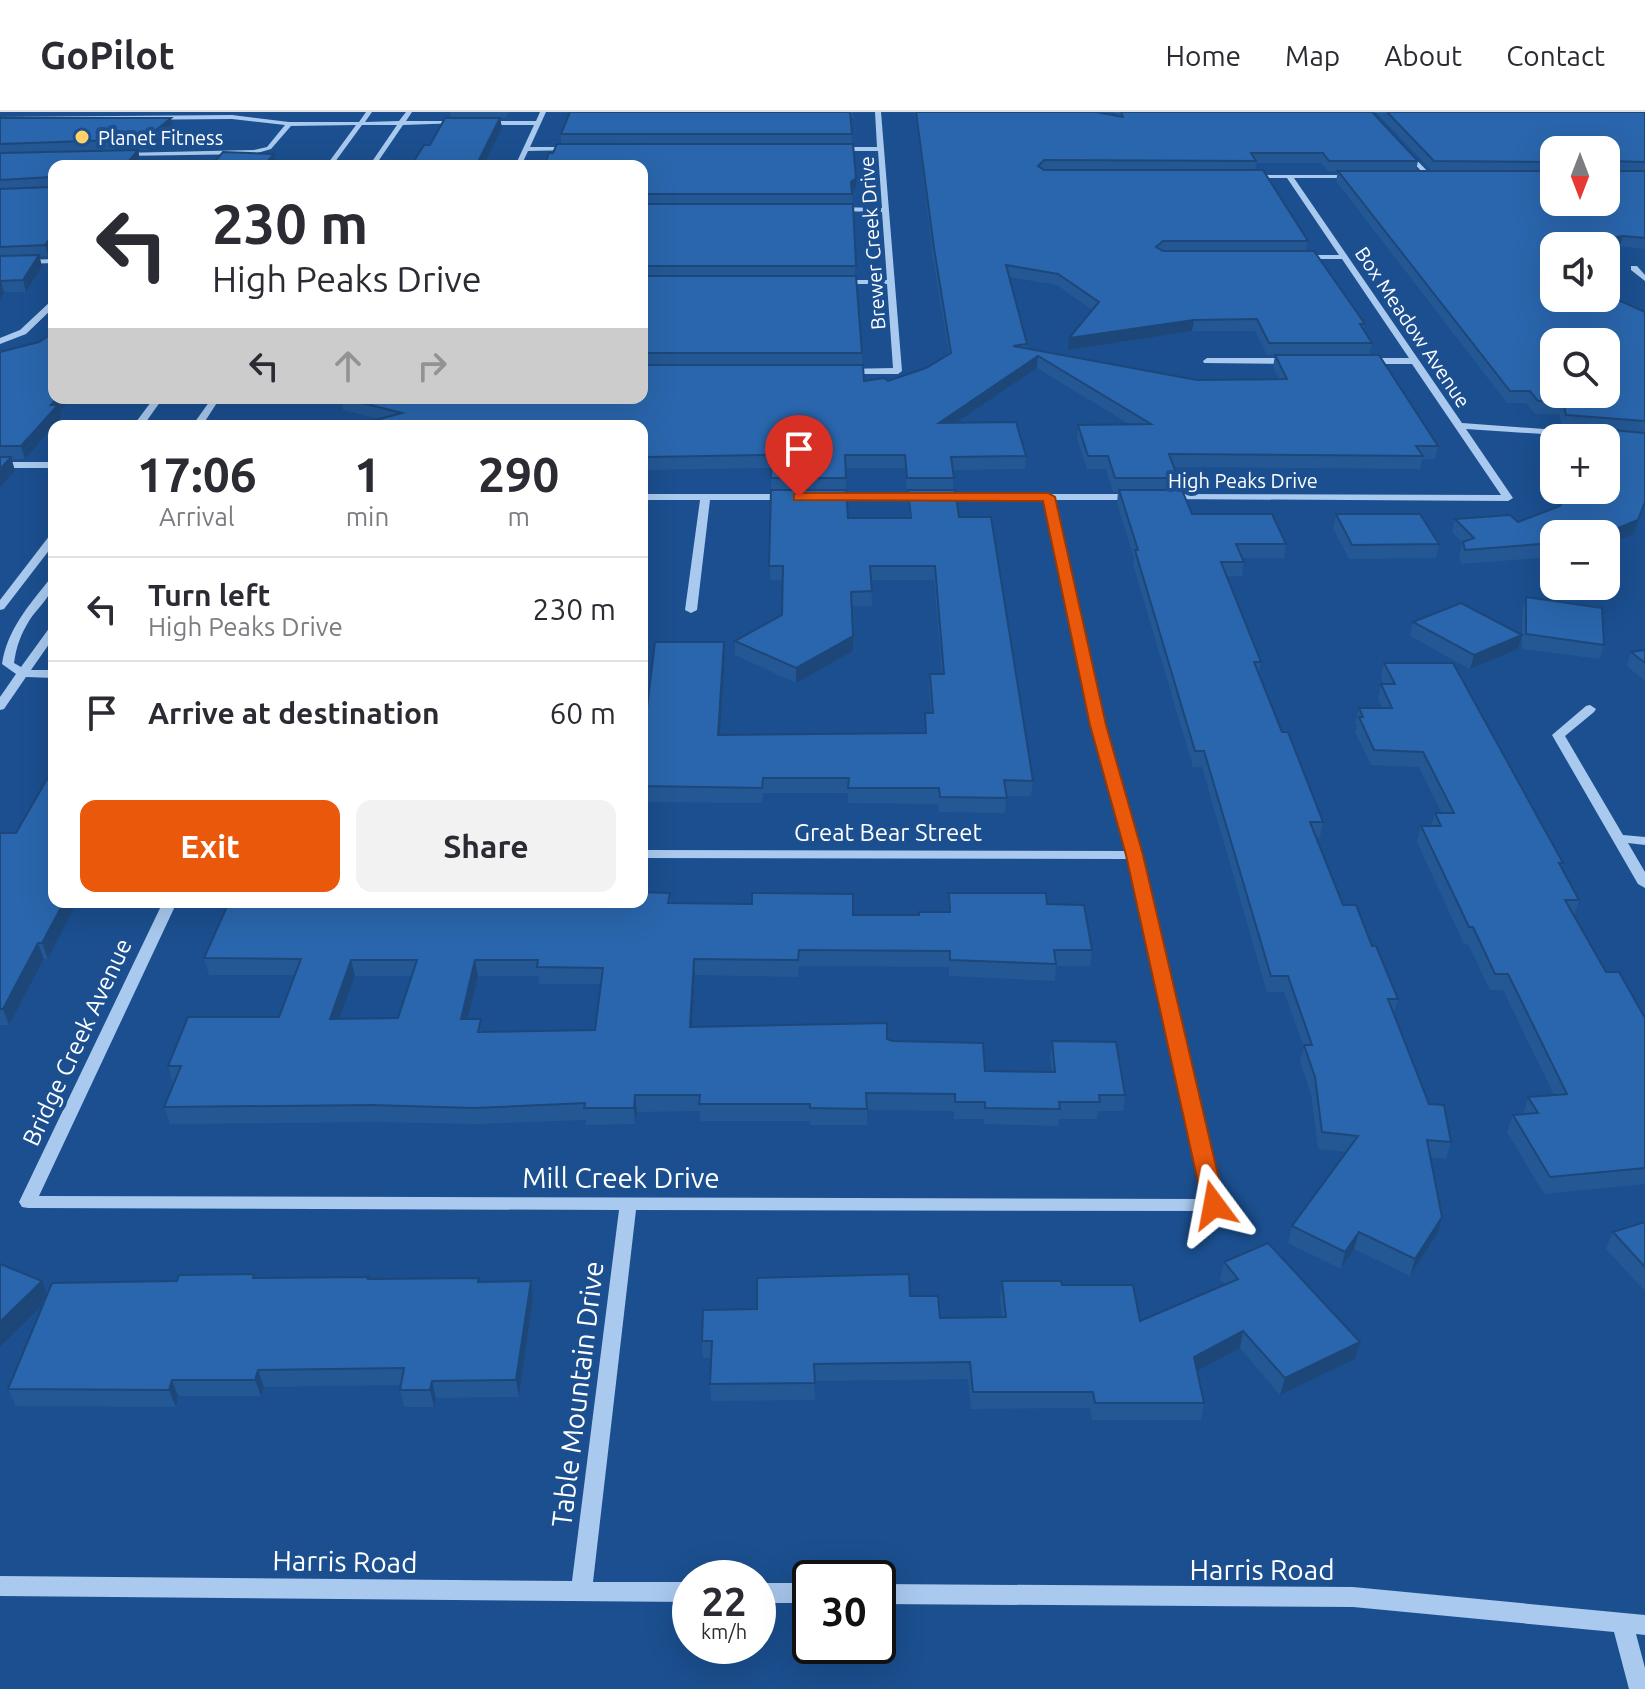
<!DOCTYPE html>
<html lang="en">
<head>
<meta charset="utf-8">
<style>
  :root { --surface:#fff; --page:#f2f2f3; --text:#2b2b33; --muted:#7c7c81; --line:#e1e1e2; --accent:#ea580c }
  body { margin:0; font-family:Ubuntu,sans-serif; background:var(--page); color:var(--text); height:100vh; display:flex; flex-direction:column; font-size:30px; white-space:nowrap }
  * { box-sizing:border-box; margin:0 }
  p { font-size:26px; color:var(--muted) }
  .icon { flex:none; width:44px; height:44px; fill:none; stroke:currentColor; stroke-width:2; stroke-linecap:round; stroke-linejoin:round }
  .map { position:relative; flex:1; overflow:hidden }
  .panel { position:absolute; left:48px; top:308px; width:600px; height:488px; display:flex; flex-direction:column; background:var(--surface); border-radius:16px; box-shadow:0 8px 32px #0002 }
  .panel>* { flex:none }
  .guide { position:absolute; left:48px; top:48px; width:600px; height:244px; border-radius:16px; box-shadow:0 8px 32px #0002; background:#fff; color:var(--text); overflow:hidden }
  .needle { width:52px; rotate:180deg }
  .fabs { position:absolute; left:1540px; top:24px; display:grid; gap:16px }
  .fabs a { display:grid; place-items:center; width:80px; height:80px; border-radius:16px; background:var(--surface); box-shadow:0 8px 32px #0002; font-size:40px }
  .speed { position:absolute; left:672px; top:1448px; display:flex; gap:16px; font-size:40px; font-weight:700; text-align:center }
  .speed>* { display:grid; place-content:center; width:104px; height:104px; border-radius:50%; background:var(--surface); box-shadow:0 8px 32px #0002; line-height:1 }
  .speed small { font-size:20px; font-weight:400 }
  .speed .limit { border:4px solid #111; border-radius:12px; background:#fff; color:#111 }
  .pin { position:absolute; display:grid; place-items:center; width:68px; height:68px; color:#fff; margin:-82px -34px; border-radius:50% 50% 50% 0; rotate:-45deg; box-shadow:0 0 8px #0007 }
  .pin .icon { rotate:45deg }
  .me { position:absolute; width:88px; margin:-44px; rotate:347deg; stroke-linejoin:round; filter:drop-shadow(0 0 6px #0008) }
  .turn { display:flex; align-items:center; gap:28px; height:168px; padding:0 32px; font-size:36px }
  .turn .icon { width:104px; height:104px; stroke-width:2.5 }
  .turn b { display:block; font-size:56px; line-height:68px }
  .lanes { display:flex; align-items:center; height:76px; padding:0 32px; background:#0003; justify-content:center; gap:40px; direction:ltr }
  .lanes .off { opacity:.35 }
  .eta { display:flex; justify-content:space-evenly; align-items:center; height:136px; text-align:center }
  .eta b { font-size:48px; font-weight:700; line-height:56px }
  .primary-button { display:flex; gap:16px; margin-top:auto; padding:16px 32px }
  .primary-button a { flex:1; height:92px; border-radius:16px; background:var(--accent); color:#fff; font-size:32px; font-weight:700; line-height:92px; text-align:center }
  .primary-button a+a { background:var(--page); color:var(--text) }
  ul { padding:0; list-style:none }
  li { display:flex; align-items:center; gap:24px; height:104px; padding:0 32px; border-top:2px solid var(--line) }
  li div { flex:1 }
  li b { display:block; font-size:30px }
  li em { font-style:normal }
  header { display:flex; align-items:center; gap:48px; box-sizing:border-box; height:112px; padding:0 40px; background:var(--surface); border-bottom:2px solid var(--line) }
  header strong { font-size:38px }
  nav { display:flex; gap:44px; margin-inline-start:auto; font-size:28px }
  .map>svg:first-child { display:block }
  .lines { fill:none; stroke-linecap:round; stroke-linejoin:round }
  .minor { fill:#a9c9ee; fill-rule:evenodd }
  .wall { fill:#245895; fill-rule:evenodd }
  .shaded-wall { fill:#1d4779 }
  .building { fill:#2a66ad; stroke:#1d4779; stroke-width:2; fill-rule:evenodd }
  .route { fill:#ea580c; stroke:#983908; stroke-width:2 }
  .poi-dot { fill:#ffd166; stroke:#1b4f8f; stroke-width:3 }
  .labels { text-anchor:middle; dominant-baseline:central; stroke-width:8; stroke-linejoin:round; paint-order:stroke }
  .far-poi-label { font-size:20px; fill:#fff; stroke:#1b4f8f; text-anchor:start }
  .far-street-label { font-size:20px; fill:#fff; stroke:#1b4f8f }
  .street-label { font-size:24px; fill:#fff; stroke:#1b4f8f }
  .near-street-label { font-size:28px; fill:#fff; stroke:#1b4f8f }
</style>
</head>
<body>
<header>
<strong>GoPilot</strong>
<nav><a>Home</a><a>Map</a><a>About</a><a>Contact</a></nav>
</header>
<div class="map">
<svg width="1645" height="1577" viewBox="0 0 1645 1577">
  <rect width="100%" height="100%" fill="#1b4f8f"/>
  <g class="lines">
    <!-- minor -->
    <g class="minor">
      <path d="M366,0H372L365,10L399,9L406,0H412L406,9H458L461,11L403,13L375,54H369L397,13H362L332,54H326L356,13L291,14L271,37L254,42L122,44L120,41L254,38L267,35L285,13L232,7L0,9V5L232,3L289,10H359Z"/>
      <path d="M540,0H546L530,35H573L575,38L528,39L521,54H515L534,13H482L479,11L482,9H536Z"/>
      <path d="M875,0H881L902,259L898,262H846L842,259L843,257L893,256L887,172H838L834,170L838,168H887L882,100L834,99L830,97L834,95L882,96L878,39H834L831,37L834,35H877Z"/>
      <path d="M1402,37H1406L1431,63V65H1427L1402,39Z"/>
      <path d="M1248,63H1356L1354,66H1294L1462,311L1585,320L1590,323L1588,325L1466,317L1513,386L1508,389L1162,387L1161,385L1166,382L1501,383L1412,252H1364L1360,249L1364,246H1409L1342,147H1302L1298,145L1302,143H1339L1287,66H1250Z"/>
      <path d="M54,147V151L0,153V149Z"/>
      <path d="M1631,154H1637L1645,163V169L1631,158Z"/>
      <path d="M51,189H54V195L26,222L0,232V226L20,218Z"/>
      <path d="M1207,246H1291L1295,249L1291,252L1204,251L1203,249Z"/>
      <path d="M154,286H163L143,314H133Z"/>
      <path d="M212,286H220L202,314H192Z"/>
      <rect x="0" y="350" width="54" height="6"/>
      <path d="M642,382H790L795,385L790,388H710L697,498L691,501L685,498L700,388H642Z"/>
      <path d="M830,382H1134L1139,385L1134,388H1054L1104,613L1142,743L1223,1093L1220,1098L1214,1099L636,1098L593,1470H690V1490L0,1484V1464L572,1469L619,1098L28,1096L22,1095L19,1090L163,790H177L39,1084L1204,1087L1129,747L642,746V738L1127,739L1092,613L1044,388L826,387L825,385Z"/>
      <path d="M54,422V432L4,497L0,498V488L50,423Z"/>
      <path d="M54,466C54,483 38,495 29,509C21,522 16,535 14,551L21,555L50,515L54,514V525L31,558H54V566L26,565L4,597L0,598V585L16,562L2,552C7,518 29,493 50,467Z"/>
      <path d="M1590,593L1596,597L1594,600L1565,624L1623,723L1645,725V733L1628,731L1645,760V776L1638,772L1552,623L1586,594Z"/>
      <rect x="758" y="1471" width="52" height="20"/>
      <path d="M878,1472L1353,1475L1645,1503V1523L1636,1522L1645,1556V1577H1629L1614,1520L1353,1495L878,1492Z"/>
    </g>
  </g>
  <!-- wall -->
  <g class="wall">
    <path d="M450,0H509L506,6H469H500L502,16L430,33L451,6Z"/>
    <path d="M570,0H853V6H851L852,32H561V22Z"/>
    <path d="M914,0H1096L1117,3L1115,0H1372L1418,49L1416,59H1432L1376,0H1645V137L1620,134H1554L1618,188L1645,200V393L1634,422H1554V445L1461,452L1459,444L1462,431L1452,420L1455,407L1518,410L1560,394L1606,326H1564L1567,316H1562L1559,302H1535L1526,291H1507L1336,69L1338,59H1379H1328L1321,51H1256L1255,58L1308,129L1306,139L1365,212L1364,218L1372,231L1369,243L1438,334L1435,347H1422L1420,357L1174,355L1178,366L1176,378L1192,402L1286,432L1284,446H1242L1244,450L1242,464H1227L1261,550L1259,561L1282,620L1323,710L1320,725H1316L1343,793L1372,834L1398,887L1394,902L1429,992L1451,1030L1446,1047L1430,1045L1437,1122L1410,1164L1354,1137L1341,1157L1288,1131L1292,1114L1346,1040L1318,1037L1311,982L1300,949L1304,935L1284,880H1267L1202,655H1193L1133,452L1134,446L1117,391L1118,380H1113L1106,357H1087L1077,326L1078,313L1129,312L1037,256L957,310L1026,344L1025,357L953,358V378L959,405L1033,669L1031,684H1006L1005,701L939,700L938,692L848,691V681H763L762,691L642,690V628L724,530L725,544L720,623L925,621V601H931L929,577L930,562H942L934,468H871L872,494H851L853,539L796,571L735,543V529L782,503L783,468H770L771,356L648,358L644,379L642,380V314L379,307L343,298L341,286H642V54L856,76L852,79L855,164L864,269H888L926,256L949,242L933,147L918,21ZM1554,38L1606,90H1554ZM1009,165L1057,173L1092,198L1069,226L1068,238L1192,219H1255L1267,243H1275L1273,255L1279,267L1197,268L1027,237V232ZM845,356H905L907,379H908L909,406H848Z"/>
    <path d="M0,6L173,16L148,38L109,39L138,38L140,48L54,54V135L48,144L39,145L42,154L26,180H4L0,189Z"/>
    <path d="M0,240L54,286H73L60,300L61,306L25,347H11L15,359L0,375Z"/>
    <path d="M1336,402L1439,432L1436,446L1349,447L1333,416Z"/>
    <path d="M1526,485L1604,533L1600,547L1522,537V500Z"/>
    <path d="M1413,510L1518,537L1470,557L1410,524Z"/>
    <path d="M1645,538V569L1627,554L1631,540Z"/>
    <path d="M1384,551L1563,751L1561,756L1579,788L1574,803L1606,860L1645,906V1072L1544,1082L1507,1020L1513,1003H1523L1528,985L1554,983L1503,878H1490L1468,832H1464L1417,730L1421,714H1431L1435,701H1442L1419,655L1371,653L1355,620L1357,614L1355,611L1359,596H1382L1378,587L1381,572H1384L1381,566Z"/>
    <path d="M0,721H16L48,847H44L9,913H0Z"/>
    <path d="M670,781L671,791L853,803H919L948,800L949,781L1047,792L1092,838L1090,854H1056L1055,869L949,864V855L799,854L798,865L695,863L692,915L887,927L985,959L1052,960L1050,946L1052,929L1125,983L1123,999H1098L1097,1007H1059L1058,1014L984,1012V1007H954V999L867,998V1013H810V1009H700V999L637,1000L635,1012L586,1013V1008L477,1012L375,1010L170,1012L164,995L174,971H173L168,954L279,905L295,863H209L204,846L642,790ZM355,864H411L398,906H339ZM478,864H538L539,872H601L595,918L483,919L468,907Z"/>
    <path d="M1645,1110V1177H1643L1606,1137L1613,1120Z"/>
    <path d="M1224,1150L1355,1247L1280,1283L1240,1236L1197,1258L1204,1291L1201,1308H1092L1090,1296L971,1297L968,1267L814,1269L815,1288L711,1289L710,1272L711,1246H703L702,1229L757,1197L910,1184L940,1206L1002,1205L1000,1186L1002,1169L1062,1173L1140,1209L1225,1172L1220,1167Z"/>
    <path d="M0,1152L42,1169L48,1182L254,1162L255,1166L369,1165L370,1167L479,1166V1170L531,1169L533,1186L519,1285L436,1286L434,1295H404L400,1278L401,1273L264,1275L261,1284H178L176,1295L16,1294L8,1277L44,1190L0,1235Z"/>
  </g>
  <!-- shaded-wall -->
  <g class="shaded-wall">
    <path d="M171,6L173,16L148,38L145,27Z"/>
    <path d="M500,6L502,16L483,54H476Z"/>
    <path d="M138,38L140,48L135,54H125Z"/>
    <path d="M274,42L276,52L274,54H264Z"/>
    <path d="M856,66V76L851,80V70Z"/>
    <path d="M53,121L54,135L48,144L45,133Z"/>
    <path d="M1623,124L1620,134L1606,137V134H1564V132Z"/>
    <path d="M39,143L42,154L26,180L23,168Z"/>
    <path d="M1,169L4,180L0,189V171Z"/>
    <path d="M1194,208L1192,219L1068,238L1069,226Z"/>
    <path d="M1038,244L1037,256L938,323L939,311Z"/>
    <path d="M57,286H73L60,300L61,306L25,347L21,334Z"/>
    <path d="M11,345L15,359L0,375V357Z"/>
    <path d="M648,345V358L644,379L642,380V366Z"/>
    <path d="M1645,390L1634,422L1606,433V422H1603Z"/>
    <path d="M1522,523L1518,537L1470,557L1474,543Z"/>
    <path d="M853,524V539L796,571V556Z"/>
    <path d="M724,530L725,544L719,638L718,623Z"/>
    <path d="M64,790H77L48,847L42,831Z"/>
    <path d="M38,831L44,847L9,913L3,897Z"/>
    <path d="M694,847L695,863L691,931L690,915Z"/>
    <path d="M351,848L355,864L333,923L330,907Z"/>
    <path d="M475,848L478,864L464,923L461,907Z"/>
    <path d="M635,983L637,1000L635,1012L634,996Z"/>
    <path d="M1442,1105L1437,1122L1410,1164L1415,1147Z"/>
    <path d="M1359,1120L1354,1137L1341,1157L1345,1140Z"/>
    <path d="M42,1169L49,1186L0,1235V1210Z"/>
    <path d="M531,1169L533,1186L519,1285L516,1268Z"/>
    <path d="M1243,1219L1240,1236L1191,1262L1194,1245Z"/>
    <path d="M1360,1230L1355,1247L1280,1283L1285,1266Z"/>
    <path d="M258,1258L264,1275L261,1284L255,1268Z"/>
    <path d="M172,1268L178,1284L176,1295L169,1278Z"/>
    <path d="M432,1269L436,1286L434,1295L430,1278Z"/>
  </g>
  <!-- building -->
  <g class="building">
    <path d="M570,0H850L852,22H561Z"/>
    <path d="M916,0H1096L1123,5L1121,0H1372L1418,49H1329L1323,41H1251L1256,49L1044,48L1038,54L1044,58H1263L1308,129H1163L1156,135L1163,139H1314L1365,212H1360L1372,231H1269L1257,207L1194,208L1069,226L1099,190L1058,162L1006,153L1027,232L1013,234L1197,268L1287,267L1275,243H1379L1438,334H1416L1423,344L1169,342L1178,366H1115L1108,344H1088L1078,313L1151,312L1038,244L939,311L1016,310L1026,344L951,345L954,366H907L905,343H845L846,366H771V343L648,345L642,366V314H353L402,301L343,286H642V253H863L864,269L884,266L888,269L926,256L951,241L934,136Z"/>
    <path d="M1387,0H1645V50L1609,49L1606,55V38H1554V50L1434,49Z"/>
    <path d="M0,6H171L145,27L0,32Z"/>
    <path d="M445,6H500L476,54H411L424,33H430Z"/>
    <path d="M557,32H853L856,66L851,70L852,82H642V54H544L549,41H553Z"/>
    <path d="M138,38L125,54H54V72L51,65L0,68V41Z"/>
    <path d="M223,40L274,42L264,54H211Z"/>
    <path d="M1606,56L1609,59H1645V126L1623,124L1564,132L1566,134H1554V186H1606V176L1618,188L1645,200V309L1566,303L1563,289H1538L1530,279H1510L1338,59H1554V90H1606ZM1554,230H1606V282H1554Z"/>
    <path d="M54,73V121L45,133L0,135V77L51,75Z"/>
    <path d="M642,92H853L856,154H642Z"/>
    <path d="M39,143L23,168L1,169L0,171V144Z"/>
    <path d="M642,164H856L862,241H642Z"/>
    <path d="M54,220V286H57L51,293H58L21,334H0V240L39,230Z"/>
    <path d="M1568,314L1645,321V390L1638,408L1603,422H1554V431L1465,438L1463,430L1474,426L1455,407L1510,403L1518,410L1560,394L1568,378H1606V326H1570Z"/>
    <path d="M0,345H11L0,357Z"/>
    <path d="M771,378H846L848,406H911L908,378H955L959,405H991L1033,669L1004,668L1007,686L940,685L939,676H848L849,666H763L762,676L642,674V628H643L655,530H724L718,623L926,621L925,601H933L930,562H944L935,454H870L872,479L851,480L853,524L796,556L735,529L782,503L783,454H769Z"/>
    <path d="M1119,378H1182L1192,402H1272L1286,432H1236L1244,450H1221L1261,550H1254L1282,620H1288L1323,710H1310L1343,793H1356L1372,834H1376L1398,887H1388L1429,992L1444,993L1451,1030L1427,1028L1442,1105L1415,1147L1359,1120L1345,1140L1292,1114L1358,1024L1322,1020L1315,965L1304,933H1312L1288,864H1271L1204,639H1195L1135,438H1138Z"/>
    <path d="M1336,402H1420L1439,432L1352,433Z"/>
    <path d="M1526,485L1602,496L1604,533L1526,522Z"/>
    <path d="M1461,491L1522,523L1474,543L1413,510Z"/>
    <path d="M1645,538V551L1631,540Z"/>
    <path d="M1384,551H1453L1563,751H1559L1579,788H1565L1606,860H1619L1645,906V1056L1550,1065L1513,1003L1538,1001L1528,985L1567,982L1508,862H1495L1473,815H1469L1421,714H1441L1435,701H1454L1423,640L1374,638L1359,605H1363L1359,596H1392L1381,572H1395Z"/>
    <path d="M54,655V790H64L42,831H38L3,897H0V721H16Z"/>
    <path d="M642,780L670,781L668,791L752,792V781L853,782V803H919V800H950L949,781H1046L1047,792L1084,793L1092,838H1054L1056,852L950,848V839L799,838L798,848L694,847L690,915L887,911V927L892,929L983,931L985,959L1055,960L1052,929L1116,930L1125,983H1099L1100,990H1059L1060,997L985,996V990H955V982L866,981L867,997L810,996V992H699L700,983H635L634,996H584L585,991L474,996L371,993L164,995L181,954H168L188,905H279L301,847L204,846L229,790H642ZM351,848H417L398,906L330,907ZM475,848H538L537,855L603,856L595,918L478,920L481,907H461Z"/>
    <path d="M1645,1110V1155L1613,1120Z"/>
    <path d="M1268,1131L1360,1230L1285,1266L1243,1219L1194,1245L1204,1291H1095L1093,1280H973L970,1250L814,1252L815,1271L710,1272L712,1229H702L703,1198L757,1197V1166L909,1162L910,1184H938L940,1206L1006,1205L1002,1169H1061L1062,1173H1133L1140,1209L1238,1167L1224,1150Z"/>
    <path d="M0,1152L42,1169L0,1210Z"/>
    <path d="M254,1162L253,1166L369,1165L368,1167L479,1166L478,1170L531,1169L516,1268L432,1269L430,1278H400L404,1256L258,1258L255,1268H172L169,1278L8,1277L52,1171L177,1169L179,1163Z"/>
  </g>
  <!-- route -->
  <path class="route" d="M799,381H1048L1055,385L1106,613L1143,743L1225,1093L1222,1099L1214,1102L1206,1099L1203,1093L1126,743L1090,613L1043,389L794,388V382Z"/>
  <!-- markers -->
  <circle class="poi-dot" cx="82" cy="25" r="8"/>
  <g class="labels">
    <!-- far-poi labels -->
    <g class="far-poi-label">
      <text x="98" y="25">Planet Fitness</text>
    </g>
    <!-- far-street labels -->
    <g class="far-street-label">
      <text transform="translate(872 131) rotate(-94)">Brewer Creek Drive</text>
      <text transform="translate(1413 215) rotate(56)">Box Meadow Avenue</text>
      <text x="1243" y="368">High Peaks Drive</text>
    </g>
    <!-- street labels -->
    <g class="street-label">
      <text x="888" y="720">Great Bear Street</text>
      <text transform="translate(77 930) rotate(-65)">Bridge Creek Avenue</text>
    </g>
    <!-- near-street labels -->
    <g class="near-street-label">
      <text x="621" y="1065">Mill Creek Drive</text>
      <text transform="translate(577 1282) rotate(-83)">Table Mountain Drive</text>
      <text transform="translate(345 1449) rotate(1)">Harris Road</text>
      <text x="1262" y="1457">Harris Road</text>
    </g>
  </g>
</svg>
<div class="fabs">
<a><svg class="needle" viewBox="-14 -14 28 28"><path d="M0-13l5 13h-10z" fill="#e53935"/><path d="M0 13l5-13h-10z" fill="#7c7c81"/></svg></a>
<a><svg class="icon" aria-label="sound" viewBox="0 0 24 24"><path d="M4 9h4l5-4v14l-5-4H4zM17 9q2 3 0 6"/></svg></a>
<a><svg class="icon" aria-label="search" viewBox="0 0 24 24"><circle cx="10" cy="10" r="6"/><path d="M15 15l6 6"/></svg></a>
<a>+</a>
<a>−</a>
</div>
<div class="speed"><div>22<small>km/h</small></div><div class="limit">30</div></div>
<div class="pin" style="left:799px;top:385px;background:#d93025"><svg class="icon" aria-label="arrive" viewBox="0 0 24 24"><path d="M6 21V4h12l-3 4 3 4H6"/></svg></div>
<svg class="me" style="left:1214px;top:1093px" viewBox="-20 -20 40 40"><path d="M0-17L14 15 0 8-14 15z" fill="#ea580c" stroke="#fff" stroke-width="4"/></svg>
<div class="guide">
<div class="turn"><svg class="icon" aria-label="left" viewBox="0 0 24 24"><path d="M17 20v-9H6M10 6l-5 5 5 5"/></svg><div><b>230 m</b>High Peaks Drive</div></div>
<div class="lanes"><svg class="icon" aria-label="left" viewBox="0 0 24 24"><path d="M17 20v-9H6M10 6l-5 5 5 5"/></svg><svg class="icon off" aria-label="ahead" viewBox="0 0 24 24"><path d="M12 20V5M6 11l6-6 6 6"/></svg><svg class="icon off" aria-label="right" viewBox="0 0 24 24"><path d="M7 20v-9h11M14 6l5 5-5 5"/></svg></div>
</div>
<section class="panel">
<div class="eta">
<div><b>17:06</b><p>Arrival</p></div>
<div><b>1</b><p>min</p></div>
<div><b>290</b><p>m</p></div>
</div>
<ul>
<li><svg class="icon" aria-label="left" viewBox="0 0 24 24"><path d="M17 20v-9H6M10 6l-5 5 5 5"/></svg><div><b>Turn left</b><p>High Peaks Drive</p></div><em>230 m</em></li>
<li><svg class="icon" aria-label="arrive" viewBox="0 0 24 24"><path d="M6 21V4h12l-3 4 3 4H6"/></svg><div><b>Arrive at destination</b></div><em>60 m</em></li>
</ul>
<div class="primary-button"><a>Exit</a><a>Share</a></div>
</section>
</div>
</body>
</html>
